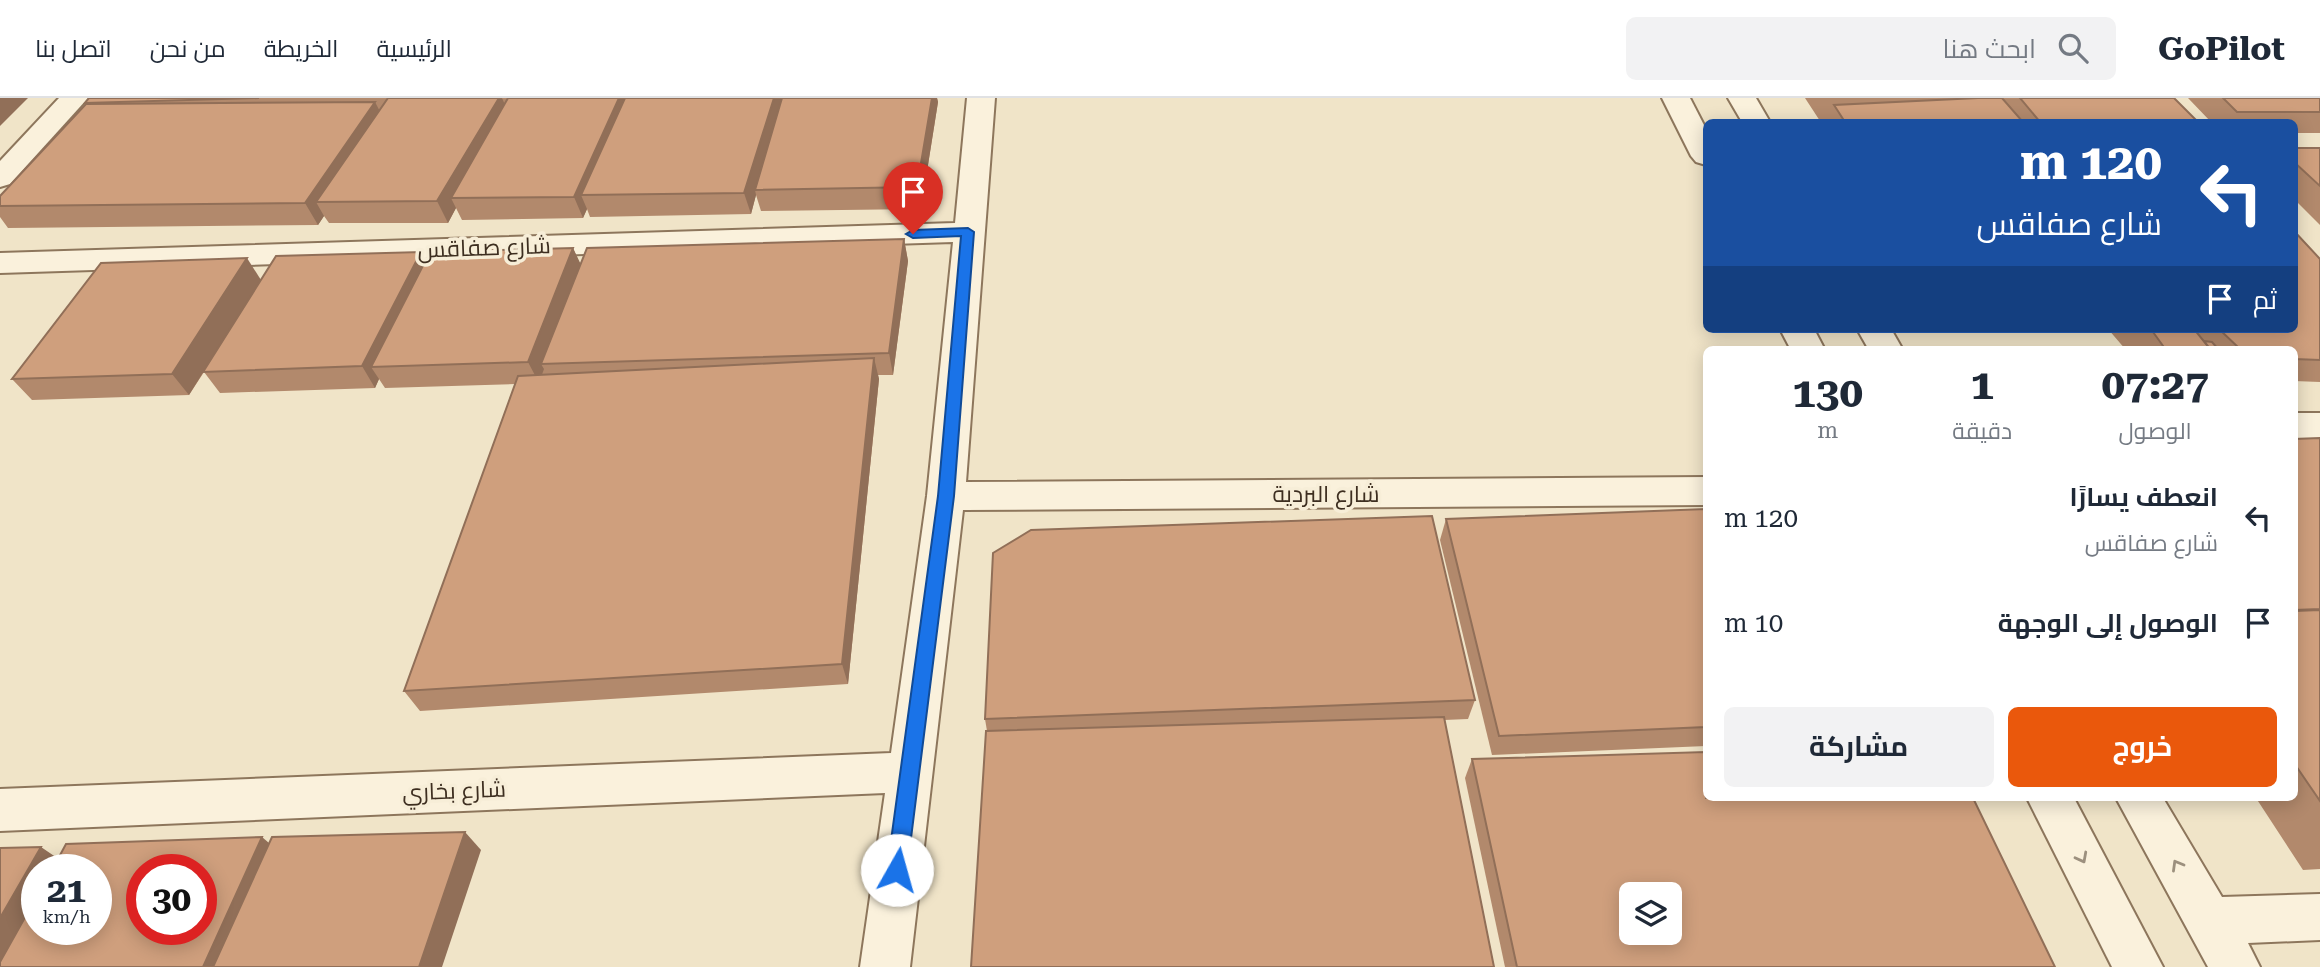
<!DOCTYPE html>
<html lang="ar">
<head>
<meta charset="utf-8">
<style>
  :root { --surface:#fff; --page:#f2f2f3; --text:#1f2937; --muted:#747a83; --line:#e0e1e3; --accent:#ea580c }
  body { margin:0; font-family:"Roboto Serif",Cairo,serif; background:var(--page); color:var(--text); direction:rtl; height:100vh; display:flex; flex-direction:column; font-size:26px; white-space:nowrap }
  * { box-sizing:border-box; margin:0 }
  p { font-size:23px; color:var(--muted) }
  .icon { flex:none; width:38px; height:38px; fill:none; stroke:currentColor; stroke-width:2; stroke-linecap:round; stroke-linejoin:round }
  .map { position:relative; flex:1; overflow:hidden; direction:ltr }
  .details { position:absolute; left:1703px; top:248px; width:595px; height:455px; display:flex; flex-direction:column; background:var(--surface); border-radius:10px; box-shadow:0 4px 18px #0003; direction:rtl }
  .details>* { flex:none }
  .guide { position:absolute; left:1703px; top:21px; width:595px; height:214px; border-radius:10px; box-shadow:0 4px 18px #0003; direction:rtl; background:#1a4fa0; color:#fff; overflow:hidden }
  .buttons { position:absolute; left:1619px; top:784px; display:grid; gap:14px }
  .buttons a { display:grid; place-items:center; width:63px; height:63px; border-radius:10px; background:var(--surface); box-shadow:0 4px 18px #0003; font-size:35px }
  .speed { position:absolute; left:21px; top:756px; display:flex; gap:14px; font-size:35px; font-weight:700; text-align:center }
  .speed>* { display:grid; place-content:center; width:91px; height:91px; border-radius:50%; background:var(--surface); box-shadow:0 4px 18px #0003; line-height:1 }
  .speed small { font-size:18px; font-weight:400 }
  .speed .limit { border:10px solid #d22; background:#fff; color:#111 }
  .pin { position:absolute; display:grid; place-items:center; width:60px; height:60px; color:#fff; margin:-72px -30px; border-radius:50% 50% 50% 0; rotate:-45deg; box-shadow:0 0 7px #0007 }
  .pin .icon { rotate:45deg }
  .me { position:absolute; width:77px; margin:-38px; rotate:7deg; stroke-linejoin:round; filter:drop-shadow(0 0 5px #0008) }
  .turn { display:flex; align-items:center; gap:24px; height:147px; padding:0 21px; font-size:32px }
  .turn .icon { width:91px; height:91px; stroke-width:2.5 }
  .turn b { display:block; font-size:49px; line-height:60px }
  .then { display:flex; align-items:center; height:66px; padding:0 21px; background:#0003; gap:14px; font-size:26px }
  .eta { display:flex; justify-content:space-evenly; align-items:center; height:119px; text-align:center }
  .eta b { font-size:42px; font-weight:700; line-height:49px }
  .action { display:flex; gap:14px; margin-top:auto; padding:14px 21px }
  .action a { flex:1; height:80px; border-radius:10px; background:var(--accent); color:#fff; font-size:28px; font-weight:700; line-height:80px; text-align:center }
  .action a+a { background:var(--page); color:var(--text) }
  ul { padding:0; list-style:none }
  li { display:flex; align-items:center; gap:21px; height:105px; padding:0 21px }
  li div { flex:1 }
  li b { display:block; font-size:26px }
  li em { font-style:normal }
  header { display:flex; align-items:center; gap:42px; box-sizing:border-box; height:98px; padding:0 35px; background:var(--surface); border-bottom:2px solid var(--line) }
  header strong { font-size:33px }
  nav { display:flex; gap:38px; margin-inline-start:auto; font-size:24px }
  .search { width:490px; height:63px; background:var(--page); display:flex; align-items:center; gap:18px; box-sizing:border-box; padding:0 24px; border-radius:10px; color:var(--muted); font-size:26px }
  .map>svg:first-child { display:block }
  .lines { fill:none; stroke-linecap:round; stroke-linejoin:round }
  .minor-casing { stroke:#8d765c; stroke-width:4 }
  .minor { fill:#faf1dc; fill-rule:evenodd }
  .wall { fill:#b2896c }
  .shaded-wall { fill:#916f58 }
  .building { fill:#cf9f7d; stroke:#916f58; stroke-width:2; fill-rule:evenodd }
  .oneway { stroke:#9c907e }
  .route { fill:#1a73e8; stroke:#114b97; stroke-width:2 }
  .labels { text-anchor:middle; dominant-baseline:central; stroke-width:7; stroke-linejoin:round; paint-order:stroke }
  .street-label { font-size:23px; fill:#3d2e20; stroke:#f7eed8 }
</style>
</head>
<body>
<header>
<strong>GoPilot</strong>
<div class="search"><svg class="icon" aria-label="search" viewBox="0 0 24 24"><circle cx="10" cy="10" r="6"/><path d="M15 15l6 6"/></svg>ابحث هنا</div>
<nav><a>الرئيسية</a><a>الخريطة</a><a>من نحن</a><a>اتصل بنا</a></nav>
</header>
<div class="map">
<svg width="2320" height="869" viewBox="0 0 2320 869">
  <rect width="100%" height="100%" fill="#f0e4c8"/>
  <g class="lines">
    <defs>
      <g id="minor">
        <path d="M59,0H88L10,86L0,89V63Z"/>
        <path d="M967,0H995L966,384L1706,379V407L963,412L910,869H860L885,695L0,733V691L891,655L927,398L953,144L0,175V155L955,125Z"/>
        <path d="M1662,0H1690L1706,31V67L1696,64L1691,58Z"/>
        <path d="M1728,0H1756L1770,24H1742Z"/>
        <path d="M1780,231H1814L1825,252H1791Z"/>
        <path d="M1857,231H1891L1903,252H1869Z"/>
        <rect x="2294" y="315" width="26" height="26"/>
        <path d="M2027,700H2074L2163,869H2112Z"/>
        <path d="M2116,700H2163L2222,799L2320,796V842L2248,845L2260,869H2208Z"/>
      </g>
    </defs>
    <!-- minor casing -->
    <use href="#minor" class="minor-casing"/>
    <!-- minor -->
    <use href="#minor" class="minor"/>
  </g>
  <!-- wall -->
  <g class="wall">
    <path d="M89,0H937L938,4L921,111L761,113L756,97L751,116L590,119L587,111L583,120L462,122L456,110L448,125H329L324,118L318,127L8,130L0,119V98L86,7L85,5Z"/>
    <path d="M1805,0H2174L2198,24H1827V23H1820Z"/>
    <path d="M2188,0H2320V35H2294V24H2211Z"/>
    <path d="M2294,50H2320V127L2294,101Z"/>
    <path d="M904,141L908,163L893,277H878L879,281L848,586L420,613L404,593L515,286L385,290L379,281L375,290L220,295L204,274L189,297L32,302L12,281L261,182L421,154L425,163L573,150L580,166Z"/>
    <path d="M2320,161V284L2294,283V252H2126L2108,231H2294Z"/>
    <path d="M2320,340V771L2303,772L2256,700H2294V341Z"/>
    <path d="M1706,411V648L1492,657L1440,442L1446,421Z"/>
    <path d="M1475,602L1468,621L1444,622L987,633L985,621Z"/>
    <path d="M1472,661L2055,869H1505L1465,680Z"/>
  </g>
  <!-- shaded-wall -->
  <g class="shaded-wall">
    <path d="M0,0H28L0,28Z"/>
    <path d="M499,0H502L510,18L451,100L456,110L448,125L437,103Z"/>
    <path d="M619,0H624L629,16L581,97L587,111L583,120L574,99Z"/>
    <path d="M774,0H781L783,8L755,92L756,97L751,116L744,95Z"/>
    <path d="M932,0H937L938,4L921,111L917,89Z"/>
    <path d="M375,4L386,25L316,104L324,118L318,127L305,105Z"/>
    <path d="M904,141L908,163L893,277L889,255Z"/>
    <path d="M573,150L583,171L541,266L544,271L539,285L528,264Z"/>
    <path d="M421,154L432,175L371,269L379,281L375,290L362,268Z"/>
    <path d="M247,160L261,182L189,297L172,276Z"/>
    <path d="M874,260L879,281L848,586L842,566Z"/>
    <path d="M465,734L481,752L442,869H419Z"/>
    <path d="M262,739L283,757L233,869H203Z"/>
    <path d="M41,749L66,766L64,772H37V820L0,869V820Z"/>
  </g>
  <!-- building -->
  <g class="building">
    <path d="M89,0H259L85,5Z"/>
    <path d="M388,0H499L437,103L316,104Z"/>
    <path d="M508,0H619L574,99L451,100Z"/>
    <path d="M625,0H774L744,95L581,97Z"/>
    <path d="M782,0H932L917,89L755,92Z"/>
    <path d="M1978,0H2002L2023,24H1845L1834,7Z"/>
    <path d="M2020,0H2174L2198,24H2040Z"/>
    <path d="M2223,0H2320V14H2237Z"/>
    <path d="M375,4L305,105L0,108V98L86,6Z"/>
    <path d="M2294,50H2320V88L2294,64Z"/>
    <path d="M2294,133L2320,161V262L2294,261V252H2241L2219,231H2294Z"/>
    <path d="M904,141L889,255L541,266L587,150Z"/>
    <path d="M573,150L528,264L371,269L430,154Z"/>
    <path d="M421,154L362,268L203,274L276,158Z"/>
    <path d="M247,160L172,276L12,281L101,165Z"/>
    <path d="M2144,231H2194L2211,252H2166L2153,234Z"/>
    <path d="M2204,243L2212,244L2219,252H2211Z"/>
    <path d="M874,260L842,566L404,593L518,278Z"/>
    <path d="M2320,340V511L2294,512V341Z"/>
    <path d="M1706,411V629L1499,638L1446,421Z"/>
    <path d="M1432,418L1475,602L985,621L993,455L1031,432Z"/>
    <path d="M2320,512V703L2294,665V513Z"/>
    <path d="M1444,619L1494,869H971L986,633Z"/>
    <path d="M1706,654V700H1973L2055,869H1517L1472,661ZM1631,796H1670V835H1631Z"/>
    <path d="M465,734L419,869H213L272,739Z"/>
    <path d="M262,739L203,869H0V864L37,798V831H96V772H52L66,746ZM142,772H201V831H142Z"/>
    <path d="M41,749L0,820V750Z"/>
  </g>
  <!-- one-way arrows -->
  <defs><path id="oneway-chevron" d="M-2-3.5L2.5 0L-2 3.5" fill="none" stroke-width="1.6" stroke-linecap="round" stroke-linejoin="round" transform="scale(1.75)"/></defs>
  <g class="oneway">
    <use href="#oneway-chevron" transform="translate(2082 760) rotate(62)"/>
    <use href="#oneway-chevron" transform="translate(2177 767) rotate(-120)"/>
  </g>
  <!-- route -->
  <path class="route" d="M968,130L974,134L954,398L907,772L904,778L897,781L890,778L887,772L938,398L961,138L913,140L906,136L913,132Z"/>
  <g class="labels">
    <!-- street labels -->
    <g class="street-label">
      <text transform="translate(484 150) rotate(-2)">شارع صفاقس</text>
      <text x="1326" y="396">شارع البردية</text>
      <text transform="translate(454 693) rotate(-2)">شارع بخاري</text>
    </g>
  </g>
</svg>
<div class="buttons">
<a><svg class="icon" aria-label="layers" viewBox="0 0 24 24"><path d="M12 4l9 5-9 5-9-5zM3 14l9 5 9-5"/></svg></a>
</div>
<div class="speed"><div>21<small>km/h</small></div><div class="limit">30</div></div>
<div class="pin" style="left:913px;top:136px;background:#d93025"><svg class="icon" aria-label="arrive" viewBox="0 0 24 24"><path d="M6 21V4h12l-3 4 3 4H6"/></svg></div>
<svg class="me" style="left:897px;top:772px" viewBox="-20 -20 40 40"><circle r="19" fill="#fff"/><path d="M0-13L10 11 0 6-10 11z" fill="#1a73e8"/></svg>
<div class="guide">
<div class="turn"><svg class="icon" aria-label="left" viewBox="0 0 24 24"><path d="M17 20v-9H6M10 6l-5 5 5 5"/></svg><div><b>120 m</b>شارع صفاقس</div></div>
<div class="then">ثم<svg class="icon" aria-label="arrive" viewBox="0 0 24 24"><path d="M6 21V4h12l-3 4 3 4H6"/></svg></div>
</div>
<section class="details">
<div class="eta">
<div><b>07:27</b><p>الوصول</p></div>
<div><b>1</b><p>دقيقة</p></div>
<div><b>130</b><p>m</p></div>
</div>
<ul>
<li><svg class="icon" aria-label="left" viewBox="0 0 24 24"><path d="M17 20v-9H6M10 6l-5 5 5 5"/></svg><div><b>انعطف يسارًا</b><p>شارع صفاقس</p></div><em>120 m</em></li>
<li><svg class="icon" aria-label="arrive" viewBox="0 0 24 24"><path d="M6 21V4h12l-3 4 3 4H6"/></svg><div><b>الوصول إلى الوجهة</b></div><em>10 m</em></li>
</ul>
<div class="action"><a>خروج</a><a>مشاركة</a></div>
</section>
</div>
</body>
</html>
